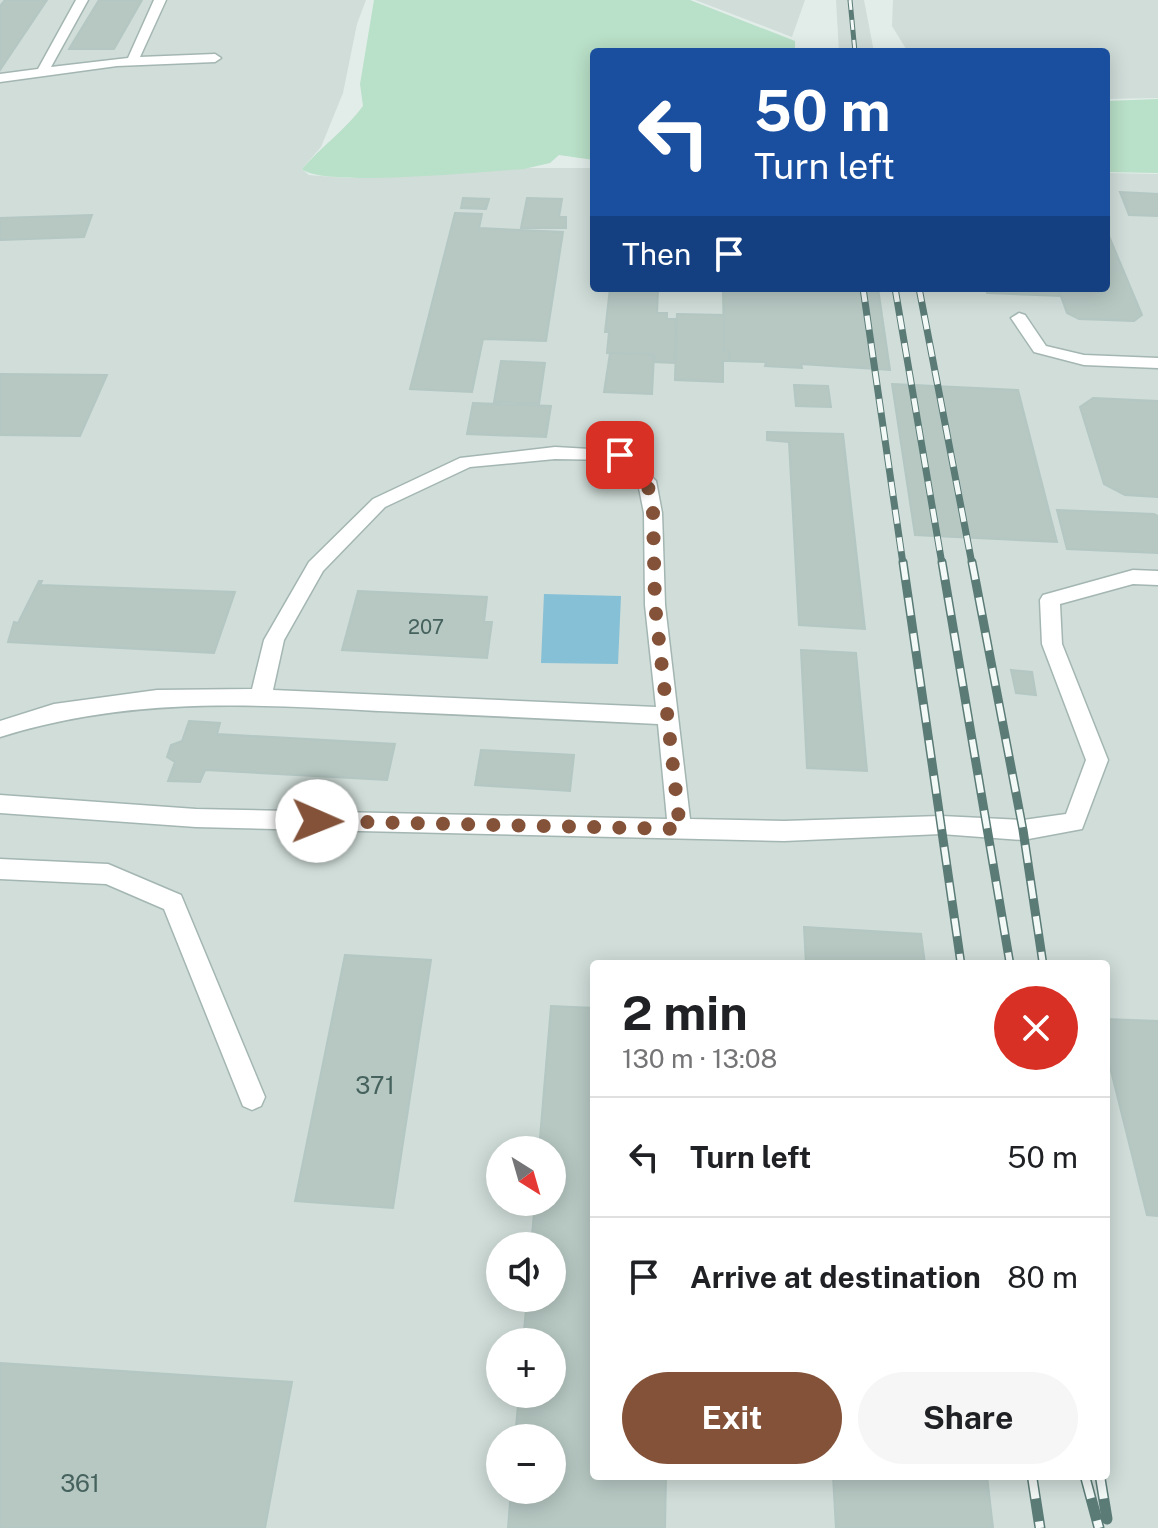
<!DOCTYPE html>
<html lang="en">
<head>
<meta charset="utf-8">
<style>
  :root { --surface:#fff; --page:#f6f6f6; --text:#202124; --muted:#757577; --line:#e0e0e0; --accent:#835239 }
  body { margin:0; font-family:"Public Sans",sans-serif; background:var(--page); color:var(--text); height:100vh; display:flex; flex-direction:column; font-size:30px; white-space:nowrap }
  * { box-sizing:border-box; margin:0 }
  p { font-size:26px; color:var(--muted) }
  .icon { flex:none; width:44px; height:44px; fill:none; stroke:currentColor; stroke-width:2; stroke-linecap:round; stroke-linejoin:round }
  .map { position:relative; flex:1; overflow:hidden }
  .side { position:absolute; left:590px; top:960px; width:520px; height:520px; display:flex; flex-direction:column; background:var(--surface); border-radius:8px; box-shadow:0 4px 20px #0003 }
  .side>* { flex:none }
  .hud { position:absolute; left:590px; top:48px; width:520px; height:244px; border-radius:8px; box-shadow:0 4px 20px #0003; background:#1a4fa0; color:#fff; overflow:hidden }
  .needle { width:52px; rotate:143deg }
  .controls { position:absolute; left:486px; top:1136px; display:grid; gap:16px }
  .controls a { display:grid; place-items:center; width:80px; height:80px; border-radius:50%; background:var(--surface); box-shadow:0 4px 20px #0003; font-size:40px }
  .pin { position:absolute; display:grid; place-items:center; width:68px; height:68px; color:#fff; margin:-34px; border-radius:16px; box-shadow:0 4px 12px #0006 }
  .me { position:absolute; width:88px; margin:-44px; rotate:91deg; stroke-linejoin:round; filter:drop-shadow(0 0 6px #0008) }
  .turn { display:flex; align-items:center; gap:28px; height:168px; padding:0 32px; font-size:36px }
  .turn .icon { width:104px; height:104px; stroke-width:2.5 }
  .turn b { display:block; font-size:56px; line-height:68px }
  .then { display:flex; align-items:center; height:76px; padding:0 32px; background:#0003; gap:16px; font-size:30px }
  .round { display:grid; place-items:center; flex:none; width:84px; height:84px; border-radius:42px; background:var(--page) }
  .head { display:flex; align-items:center; justify-content:space-between; height:136px; padding:0 32px }
  h1 { font-size:48px; font-weight:700; line-height:60px }
  .primary-button { display:flex; gap:16px; margin-top:auto; padding:16px 32px }
  .primary-button a { flex:1; height:92px; border-radius:48px; background:var(--accent); color:#fff; font-size:32px; font-weight:700; line-height:92px; text-align:center }
  .primary-button a+a { background:var(--page); color:var(--text) }
  ul { padding:0; list-style:none }
  li { display:flex; align-items:center; gap:24px; height:120px; padding:0 32px; border-top:2px solid var(--line) }
  li div { flex:1 }
  li b { display:block; font-size:30px }
  li em { font-style:normal }
  .map>svg:first-child { display:block }
  .built { fill:#d0ddd9; fill-rule:evenodd }
  .green { fill:#b9e0c8 }
  .water { fill:#86c0d6 }
  .building { fill:#b7c8c3; stroke:#b4c7c2; stroke-width:2 }
  .lines { fill:none; stroke-linecap:round; stroke-linejoin:round }
  .lane-casing { stroke:#a4b6b2; stroke-width:3 }
  .lane { fill:#fff; fill-rule:evenodd }
  .rail-far3-casing { stroke:#5b7b76; stroke-width:5 }
  .rail-far2-casing { stroke:#5b7b76; stroke-width:7 }
  .rail-far1-casing { stroke:#5b7b76; stroke-width:9 }
  .rail-casing { stroke:#5b7b76; stroke-width:11 }
  .rail-far3 { stroke:#f3f9f7; stroke-width:3; stroke-dasharray:10; stroke-linecap:butt }
  .rail-far2 { stroke:#f3f9f7; stroke-width:5; stroke-dasharray:14; stroke-linecap:butt }
  .rail-far1 { stroke:#f3f9f7; stroke-width:6; stroke-dasharray:18; stroke-linecap:butt }
  .rail { stroke:#f3f9f7; stroke-width:8; stroke-dasharray:23; stroke-linecap:butt }
  .route { stroke:#835239; stroke-width:14; stroke-dasharray:0 25.2 }
  .labels { text-anchor:middle; dominant-baseline:central; stroke-width:8; stroke-linejoin:round; paint-order:stroke }
  .number-label { font-size:20px; fill:#46625d }
  .near-number-label { font-size:24px; fill:#46625d }
</style>
</head>
<body>
<div class="map">
<svg width="1158" height="1528" viewBox="0 0 1158 1528">
  <rect width="100%" height="100%" fill="#e2edea"/>
  <!-- built -->
  <g class="built">
    <path d="M0,0H366L357,24L343,93L321,147L302,169L309,175L346,178L529,168H594V288H1106V173L1158,174V1528H0ZM594,964H1106V1476H594ZM500,1150H552V1202H500ZM500,1246H552V1298H500ZM500,1342H552V1394H500ZM500,1438H552V1490H500Z"/>
    <path d="M695,0H805L792,37Z"/>
    <path d="M836,0H864L874,52H839Z"/>
    <path d="M893,0H1158V98L1106,99V52H908L892,26Z"/>
  </g>
  <!-- green -->
  <g class="green">
    <path d="M374,0H690L795,41V52H594V160L559,155L550,163L524,169C487,171 323,188 302,169C322,146 345,130 363,106L360,84Z"/>
    <path d="M1158,99V173L1106,172V101Z"/>
  </g>
  <!-- water -->
  <path class="water" d="M544,594L621,596L618,664L541,663Z"/>
  <!-- building -->
  <g class="building">
    <path d="M5,0H47L0,70V6Z"/>
    <path d="M99,0H142L114,49H69Z"/>
    <path d="M1120,192L1158,194V216L1129,215Z"/>
    <path d="M463,198L489,199L486,209L461,208Z"/>
    <path d="M527,198L562,199L559,217H566V228H521Z"/>
    <path d="M455,213L482,214L479,228L563,232L546,341L483,339L472,392L410,389Z"/>
    <path d="M92,215L84,237L0,240V218Z"/>
    <path d="M1106,229L1142,315L1134,321L1079,319L1067,313L1058,288H1106Z"/>
    <path d="M610,288L658,290L657,313H667V319H676L675,363L653,362L654,355L607,353L609,332H605Z"/>
    <path d="M723,288H878L890,370L801,364L802,368L765,366L766,362L730,361L729,351H724Z"/>
    <path d="M986,288H1058L1061,296L987,293Z"/>
    <path d="M677,314L724,315V351H729L730,361H723V382L675,380Z"/>
    <path d="M610,353L654,355L652,394L604,392Z"/>
    <path d="M501,361L545,363L539,404L494,402Z"/>
    <path d="M0,374L107,375L80,436L0,435Z"/>
    <path d="M892,384L1018,390L1057,542L915,535Z"/>
    <path d="M794,385L828,386L831,407L796,406Z"/>
    <path d="M1093,398L1158,401V497L1125,495L1104,484L1080,407Z"/>
    <path d="M473,403L551,406L546,437L467,434Z"/>
    <path d="M767,432L843,434L865,629L799,625L789,442L767,440Z"/>
    <path d="M1057,510L1154,514L1158,516V553L1067,549Z"/>
    <path d="M39,581H42L40,585L235,592L214,653L8,642L14,622L18,623Z"/>
    <path d="M358,591L487,597L484,622H492L487,658L342,650Z"/>
    <path d="M801,650L856,653L867,771L807,768Z"/>
    <path d="M1011,670L1032,672L1036,695L1016,693Z"/>
    <path d="M189,721L220,723L217,734L395,744L387,780L205,770L200,782L168,781L175,762L167,757L171,745L182,741Z"/>
    <path d="M481,750L574,755L570,791L475,785Z"/>
    <path d="M804,927L921,934L925,964H806Z"/>
    <path d="M345,955L431,960L393,1208L295,1201Z"/>
    <path d="M551,1006L594,1008V1476H666L665,1528H508L511,1490H552V1438H515L519,1394H552V1342H523L527,1298H552V1246H531L535,1202H552V1150H539Z"/>
    <path d="M1106,1019L1158,1021V1216L1147,1215L1106,1051Z"/>
    <path d="M0,1363L292,1382L265,1528H0Z"/>
    <path d="M833,1476H987L993,1528H836Z"/>
  </g>
  <g class="lines">
    <defs>
      <g id="lane">
        <path d="M76,0H88L51,67L128,58L154,0H166L140,57L215,54L221,58L215,62L117,66L0,82V74L38,69Z"/>
        <path d="M1019,313L1025,315L1046,346L1084,355L1158,358V368L1084,365L1034,352L1011,318Z"/>
        <path d="M555,447L626,451L656,481L662,513L665,605L690,819L784,821L941,816L1023,820L1066,814L1086,760L1042,644L1040,600L1043,595L1133,570L1158,571V585L1133,584L1060,604L1062,644L1108,760L1082,829L1023,840L941,834L784,841L196,827L0,813V795L196,809L667,819L658,724C565,719 472,715 379,711C246,704 128,697 0,737V721L54,704L157,690L252,689L264,640L309,562L373,499L460,458ZM555,459L615,460L638,483L644,513L645,605L656,707L273,690L284,640L323,571L385,507L470,467Z"/>
        <path d="M0,859L108,864L181,895L265,1097L261,1106L252,1110L243,1106L164,909L106,884L0,879Z"/>
      </g>
    </defs>
    <!-- lane casing -->
    <use href="#lane" class="lane-casing"/>
    <!-- lane -->
    <use href="#lane" class="lane"/>
    <defs>
      <path id="rail-far3" d="M850,0L855,52"/>
      <g id="rail-far2">
        <path d="M863,288L903,564"/>
        <path d="M895,288L942,564"/>
        <path d="M919,288L972,564"/>
      </g>
      <g id="rail-far1">
        <path d="M903,562L961,964"/>
        <path d="M942,562L1010,964"/>
        <path d="M972,562L1023,830L1043,964"/>
      </g>
      <g id="rail">
        <path d="M1032,1476L1040,1528"/>
        <path d="M1085,1476L1099,1528"/>
        <path d="M1100,1476L1107,1519"/>
      </g>
    </defs>
    <!-- rail-far3 casing -->
    <use href="#rail-far3" class="rail-far3-casing"/>
    <!-- rail-far2 casing -->
    <use href="#rail-far2" class="rail-far2-casing"/>
    <!-- rail-far1 casing -->
    <use href="#rail-far1" class="rail-far1-casing"/>
    <!-- rail casing -->
    <use href="#rail" class="rail-casing"/>
    <!-- rail-far3 -->
    <use href="#rail-far3" class="rail-far3"/>
    <!-- rail-far2 -->
    <use href="#rail-far2" class="rail-far2"/>
    <!-- rail-far1 -->
    <use href="#rail-far1" class="rail-far1"/>
    <!-- rail -->
    <use href="#rail" class="rail"/>
  </g>
  <g class="lines">
    <!-- route -->
    <path class="route" d="M317,821L680,829L655,605L653,513L647,481L620,455"/>
  </g>
  <g class="labels">
    <!-- number labels -->
    <g class="number-label">
      <text x="426" y="627">207</text>
    </g>
    <!-- near-number labels -->
    <g class="near-number-label">
      <text x="375" y="1085">371</text>
      <text x="80" y="1483">361</text>
    </g>
  </g>
</svg>
<div class="controls">
<a><svg class="needle" viewBox="-14 -14 28 28"><path d="M0-13l5 13h-10z" fill="#e53935"/><path d="M0 13l5-13h-10z" fill="#757577"/></svg></a>
<a><svg class="icon" aria-label="sound" viewBox="0 0 24 24"><path d="M4 9h4l5-4v14l-5-4H4zM17 9q2 3 0 6"/></svg></a>
<a>+</a>
<a>−</a>
</div>
<div class="pin" style="left:620px;top:455px;background:#d93025"><svg class="icon" aria-label="arrive" viewBox="0 0 24 24"><path d="M6 21V4h12l-3 4 3 4H6"/></svg></div>
<svg class="me" style="left:317px;top:821px" viewBox="-20 -20 40 40"><circle r="19" fill="#fff"/><path d="M0-13L10 11 0 6-10 11z" fill="#835239"/></svg>
<div class="hud">
<div class="turn"><svg class="icon" aria-label="left" viewBox="0 0 24 24"><path d="M17 20v-9H6M10 6l-5 5 5 5"/></svg><div><b>50 m</b>Turn left</div></div>
<div class="then">Then<svg class="icon" aria-label="arrive" viewBox="0 0 24 24"><path d="M6 21V4h12l-3 4 3 4H6"/></svg></div>
</div>
<section class="side">
<div class="head"><div><h1>2 min</h1><p>130 m · 13:08</p></div><a class="round" style="background:#d93025;color:#fff"><svg class="icon" aria-label="close" viewBox="0 0 24 24"><path d="M6 6l12 12M18 6L6 18"/></svg></a></div>
<ul>
<li><svg class="icon" aria-label="left" viewBox="0 0 24 24"><path d="M17 20v-9H6M10 6l-5 5 5 5"/></svg><div><b>Turn left</b></div><em>50 m</em></li>
<li><svg class="icon" aria-label="arrive" viewBox="0 0 24 24"><path d="M6 21V4h12l-3 4 3 4H6"/></svg><div><b>Arrive at destination</b></div><em>80 m</em></li>
</ul>
<div class="primary-button"><a>Exit</a><a>Share</a></div>
</section>
</div>
</body>
</html>
